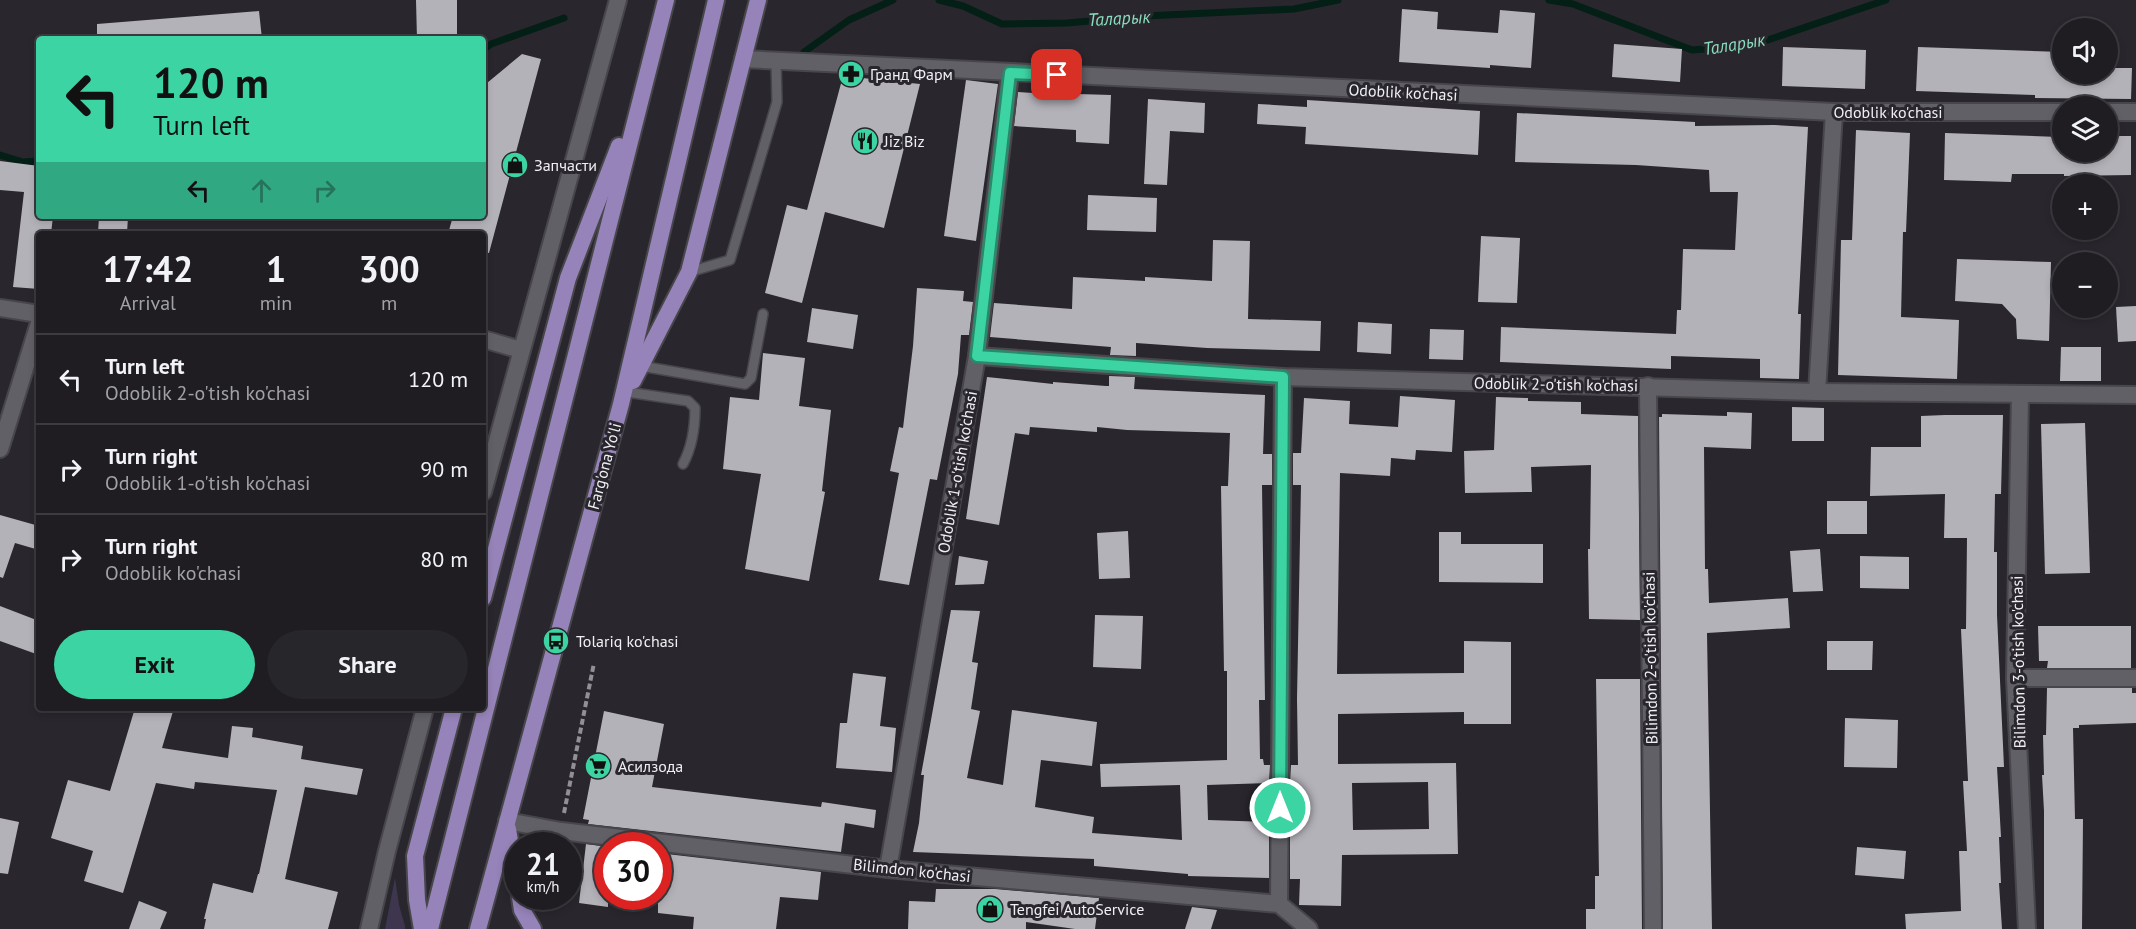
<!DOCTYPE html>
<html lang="en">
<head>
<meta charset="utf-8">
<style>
  :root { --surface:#1f1d22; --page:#27262a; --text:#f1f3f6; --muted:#a1a2a5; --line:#3c3b40; --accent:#3dd4a3 }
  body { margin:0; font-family:"PT Sans",sans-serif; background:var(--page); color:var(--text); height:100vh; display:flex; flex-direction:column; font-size:22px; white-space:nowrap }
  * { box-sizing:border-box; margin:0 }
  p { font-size:20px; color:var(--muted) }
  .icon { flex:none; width:33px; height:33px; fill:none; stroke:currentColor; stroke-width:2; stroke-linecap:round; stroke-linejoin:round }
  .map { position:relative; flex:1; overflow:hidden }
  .side { position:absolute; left:36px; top:231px; width:450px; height:480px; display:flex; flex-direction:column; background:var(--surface); border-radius:6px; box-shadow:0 3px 9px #0003,0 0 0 2px var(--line) }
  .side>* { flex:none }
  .banner { position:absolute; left:36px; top:36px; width:450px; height:183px; border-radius:6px; box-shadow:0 3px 9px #0003,0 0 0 2px var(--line); background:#3dd4a3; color:#111; overflow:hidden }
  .tools { position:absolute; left:2052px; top:18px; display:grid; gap:12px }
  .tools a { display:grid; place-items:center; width:66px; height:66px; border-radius:50%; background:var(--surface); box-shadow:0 3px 9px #0003,0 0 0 2px var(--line); font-size:30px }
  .speed { position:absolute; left:504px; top:832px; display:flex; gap:12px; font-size:30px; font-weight:700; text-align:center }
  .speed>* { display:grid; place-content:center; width:78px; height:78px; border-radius:50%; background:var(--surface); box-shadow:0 3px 9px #0003,0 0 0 2px var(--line); line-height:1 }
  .speed small { font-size:15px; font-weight:400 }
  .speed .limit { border:9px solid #d22; background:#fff; color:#111 }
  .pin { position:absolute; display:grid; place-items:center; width:51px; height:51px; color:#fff; margin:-26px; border-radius:12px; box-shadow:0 3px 9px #0006 }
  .me { position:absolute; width:66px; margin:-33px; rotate:0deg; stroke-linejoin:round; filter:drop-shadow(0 0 4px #0008) }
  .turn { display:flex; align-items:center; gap:21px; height:126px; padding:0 18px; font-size:27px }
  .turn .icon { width:78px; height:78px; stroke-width:2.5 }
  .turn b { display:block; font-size:42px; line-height:51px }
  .lanes { display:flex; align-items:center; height:57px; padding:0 18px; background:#0003; justify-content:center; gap:30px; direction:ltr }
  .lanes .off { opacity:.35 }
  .eta { display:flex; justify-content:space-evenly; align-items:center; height:102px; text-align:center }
  .eta b { font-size:36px; font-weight:800; line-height:42px }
  .button { display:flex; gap:12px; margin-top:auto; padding:12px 18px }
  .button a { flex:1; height:69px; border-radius:36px; background:var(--accent); color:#111; font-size:24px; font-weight:800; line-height:69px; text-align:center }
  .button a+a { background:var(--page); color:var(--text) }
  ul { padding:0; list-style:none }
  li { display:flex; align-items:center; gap:18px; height:90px; padding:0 18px; border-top:2px solid var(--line) }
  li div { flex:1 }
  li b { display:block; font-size:22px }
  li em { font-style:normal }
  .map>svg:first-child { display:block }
  .green { fill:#3e364f }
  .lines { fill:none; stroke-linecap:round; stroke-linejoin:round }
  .stream { stroke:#041f16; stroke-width:7 }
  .building { fill:#b4b2b9; fill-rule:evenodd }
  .service-casing { stroke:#47464a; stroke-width:12 }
  .minor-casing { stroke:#47464a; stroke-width:20 }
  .tertiary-casing { stroke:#47464a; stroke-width:20 }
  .primary-casing { stroke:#47464a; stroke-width:20 }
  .path { stroke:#919095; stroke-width:4; stroke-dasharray:6 3; stroke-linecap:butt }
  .service { stroke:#626067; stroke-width:9 }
  .minor { stroke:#626067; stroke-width:16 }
  .tertiary { stroke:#626067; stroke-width:16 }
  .primary { stroke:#9683b9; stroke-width:16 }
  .route-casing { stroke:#288a6a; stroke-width:15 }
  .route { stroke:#3dd4a3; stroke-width:10 }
  .labels { text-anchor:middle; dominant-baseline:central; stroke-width:6; stroke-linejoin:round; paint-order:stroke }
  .poi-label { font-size:16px; fill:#f0eff3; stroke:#29272d; text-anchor:start }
  .street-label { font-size:16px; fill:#f0eff3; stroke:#29272d }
  .water-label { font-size:18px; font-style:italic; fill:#8addbc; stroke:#29272d }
</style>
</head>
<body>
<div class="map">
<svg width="2136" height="929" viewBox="0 0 2136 929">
  <rect width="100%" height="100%" fill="#29272d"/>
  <!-- green -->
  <path class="green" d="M395,878L399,905L405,926V929H385Z"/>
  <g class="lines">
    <!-- stream -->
    <g class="stream">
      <path d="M939,0L963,6L1002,24L1067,23L1145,16L1294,9L1338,0"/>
      <path d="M1549,0L1573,4L1692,50L1753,45L1886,0"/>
      <path d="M483,50L491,44L564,18"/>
      <path d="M804,52L849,20L893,0"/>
      <path d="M0,155L23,162L39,161"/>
    </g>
  </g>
  <!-- building -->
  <g class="building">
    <path d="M416,0H457V39H417Z"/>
    <path d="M1402,9L1438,12L1437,29L1498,33L1500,10L1535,13L1531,68L1490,65V68L1399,62Z"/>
    <path d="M259,11L262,39H97V24Z"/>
    <path d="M1614,44L1682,49L1680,82L1612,77Z"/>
    <path d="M1783,47L1866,50L1865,89L1782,86Z"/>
    <path d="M1918,47L2062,52V74H2108V68H2132L2131,99L2035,98V95L1916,91Z"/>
    <path d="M522,54L541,59L489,253L483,252V234H448L453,216H483V99L487,83Z"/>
    <path d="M843,76L920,84L884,228L825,212L802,303L765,293L787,205L807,210Z"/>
    <path d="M966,80L998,84L976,241L944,236Z"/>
    <path d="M1018,92L1078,96V94L1111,95L1109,144L1076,142V130L1014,126Z"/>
    <path d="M1148,99L1205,103L1204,133L1170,131L1167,185L1144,184Z"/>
    <path d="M1307,100L1480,111L1478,155L1305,144L1306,127L1257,124L1258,104L1307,107Z"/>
    <path d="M1517,113L1695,122V126L1774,125L1808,127L1798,314H1801L1799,379L1760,378V359L1671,356V369L1500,362L1501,327L1676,334L1677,310H1681L1683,249L1735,250L1738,192H1710L1709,170L1636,165L1515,162Z"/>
    <path d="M1856,130L1910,133L1906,232H1903L1901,317L1959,320L1957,379L1838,375L1841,240H1852Z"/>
    <path d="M1945,133L2059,137V152H2108V136H2131V175L2064,176V174H2012L2011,182L1944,180Z"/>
    <path d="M0,161L39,166V216H53L51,234H39V289L13,287L24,192L0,190Z"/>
    <path d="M1088,195L1157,198L1156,232L1087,230Z"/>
    <path d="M99,216H128L127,234H98Z"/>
    <path d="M1481,236L1520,238L1517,303L1478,302Z"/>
    <path d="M1213,240L1250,241L1248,319L1321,321L1320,351L1207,348L1136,343V356L1110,355L1111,347L990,337L994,303L1072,309L1073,277L1145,281V277L1212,281Z"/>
    <path d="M1957,259L2051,262L2049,341L2017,339L2016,319L2002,304L1955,301Z"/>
    <path d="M917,288L964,291L963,301L973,302L969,335H961L958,374L937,480L930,479L909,585L879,580L899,473L890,471L899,427L903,428L913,346Z"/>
    <path d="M2136,306V341L2118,342L2116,307Z"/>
    <path d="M812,308L858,315L853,349L807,342Z"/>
    <path d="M1358,322L1392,324L1391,354L1357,352Z"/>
    <path d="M1430,329L1464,330L1463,360L1429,359Z"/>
    <path d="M2061,347H2101V381H2060Z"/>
    <path d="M763,353L805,358L799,406L831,410L822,491L825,492L809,581L745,569L761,474L723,469L730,397L759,400Z"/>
    <path d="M1109,376L1135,377L1134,389L1265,395L1263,454H1272V485H1262L1265,700H1259L1260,759H1263L1264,765H1270L1269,783L1207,785L1208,820L1269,822V878L1188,876V874L1094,866V859L913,852L919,823L924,775H921L951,610L980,611L972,662L978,663L971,709L980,711L967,778L1003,785L1012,710L1097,722L1092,766L1041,760L1035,807L1094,817L1092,833L1182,840L1180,785L1101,787L1100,764L1227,760V671H1224L1221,486H1228L1230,433L1127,430L1097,427V432L1030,427L1029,435L1015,433L999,525L966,519L987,377L1053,384V382L1106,386H1109Z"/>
    <path d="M1400,396L1455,400L1452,452L1416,450L1415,460L1391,458L1390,476L1340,473L1337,674L1464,673V641L1511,642V724H1464V712L1338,714V764L1456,763L1458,854L1342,855L1341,906L1299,905L1300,879H1290V823H1299L1298,783H1290L1291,765H1298L1297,699L1301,485H1293V453H1301L1304,398L1350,401L1349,424L1398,427ZM1428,782L1429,829L1353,830L1352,783Z"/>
    <path d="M1496,397L1528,398V401L1581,402V414L1638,416L1640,620L1589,619L1588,549H1590L1591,465L1531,467L1532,492L1465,493L1464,451L1494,450Z"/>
    <path d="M1792,407L1824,408V441H1792Z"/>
    <path d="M1727,412L1752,413L1751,449L1704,447L1705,569H1708L1709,603L1788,598L1790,628L1707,633L1712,929H1663L1659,417H1662V414L1727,416Z"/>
    <path d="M1945,415H2003L2001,494H1995L1994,552H1997V615L2004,767H1997L2001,837H1999L2001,883H1999L2002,929H1906L1905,914L1961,911L1959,851H1967L1963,781H1968L1961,629H1966L1967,538H1944L1945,494L1870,496L1871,447H1921V416Z"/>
    <path d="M2085,423L2090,573L2045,574L2041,424Z"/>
    <rect x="1827" y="501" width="40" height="33"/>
    <path d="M0,515L39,526V550L15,543L3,578L0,577Z"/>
    <path d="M1128,531L1130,578L1099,579L1097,533Z"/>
    <path d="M1439,532H1461V544H1543V583L1439,582Z"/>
    <path d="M1820,549L1823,591L1793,592L1790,551Z"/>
    <path d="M959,556L988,561L984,584L955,585Z"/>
    <path d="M1860,556L1909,557V589L1860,588Z"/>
    <path d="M0,606L39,621V655L0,641Z"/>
    <path d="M1095,615L1143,616L1141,669L1093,667Z"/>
    <path d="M2038,626H2131V668H2047L2048,661H2039Z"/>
    <path d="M1827,641H1873L1872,670H1827Z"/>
    <path d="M853,673L886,677L880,726L896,728L892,772L836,768L840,723H847Z"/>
    <path d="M1596,679H1640L1642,929H1586V909H1595V876H1599Z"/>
    <path d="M2047,688H2132V693H2136V723L2079,725V728H2073L2075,819H2083L2082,929H2044V811L2042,775H2044L2043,735H2046Z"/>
    <path d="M135,708H174L162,748L228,758L232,726L253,728L252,737L303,746L301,759L363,769L357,795L305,787L285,879L338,892L328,929H204L206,919H204L213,883L253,893L258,874H259L277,790L195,782L194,789L156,783L123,893L84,881L93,851L51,838L68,780L110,791Z"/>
    <path d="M604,711L664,724L652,787L821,807L822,802L876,810L874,828L845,823L841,852L588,824L589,820L583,819Z"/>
    <path d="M1845,718L1898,720L1897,768L1844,767Z"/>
    <path d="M0,818L19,822L8,874L0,873Z"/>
    <path d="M586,844L608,847V907L579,903Z"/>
    <path d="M1857,847L1906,851L1904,879L1855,875Z"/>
    <path d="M658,853L821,872L818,900L780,897L776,929H693L694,917L658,913Z"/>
    <path d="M936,889H995L1099,898L1095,929H1075L1026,922V929H908L909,901L935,902Z"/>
    <path d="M139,901L167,912L160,929H129Z"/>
    <path d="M1192,907L1217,910L1211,929H1185Z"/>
  </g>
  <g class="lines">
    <defs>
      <g id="service">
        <path d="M689,272L730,260L777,102L776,60"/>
        <path d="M641,366L745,384L751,378L763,314"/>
        <path d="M627,392L688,401L695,408C695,428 692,447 683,464"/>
      </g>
      <g id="minor">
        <path d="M743,59L1834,112H2062"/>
        <path d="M2108,112H2136"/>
        <path d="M0,308L39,314"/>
        <path d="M483,339L521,350"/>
        <path d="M977,356L1283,377L1817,392L2136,395"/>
        <path d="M1648,386L1653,929"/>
        <path d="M1817,392L1834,112"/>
        <path d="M2020,395L2015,678L2027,929"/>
        <path d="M0,449L39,323"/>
        <path d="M2015,678H2136"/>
        <path d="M507,821L561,831L888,869L1279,904L1309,929"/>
        <path d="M888,869L977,356L1010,73"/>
        <path d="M1279,904L1283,377"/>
      </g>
      <g id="tertiary">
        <path d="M483,492L618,0"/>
        <path d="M369,929L387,851L425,708"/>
      </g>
      <g id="primary">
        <path d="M633,381L689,272L758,0"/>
        <path d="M483,598L568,278L619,146"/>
        <path d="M508,829L518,888"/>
        <path d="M520,897L522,910L533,929"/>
        <path d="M422,929L417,900L415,856L454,708"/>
        <path d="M430,929L666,0"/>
        <path d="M478,929L621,404L716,0"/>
      </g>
    </defs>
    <!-- service casing -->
    <use href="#service" class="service-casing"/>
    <!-- minor casing -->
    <use href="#minor" class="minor-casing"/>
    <!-- tertiary casing -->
    <use href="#tertiary" class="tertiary-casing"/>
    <!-- primary casing -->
    <use href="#primary" class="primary-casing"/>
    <!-- path -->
    <g class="path">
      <path d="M564,813L594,663"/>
      <path d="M544,910L547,897"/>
    </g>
    <!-- service -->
    <use href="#service" class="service"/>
    <!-- minor -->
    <use href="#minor" class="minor"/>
    <!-- tertiary -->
    <use href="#tertiary" class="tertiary"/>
    <!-- primary -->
    <use href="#primary" class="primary"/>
  </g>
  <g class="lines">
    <defs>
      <path id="route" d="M1057,75L1010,73L977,356L1283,377L1280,808"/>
    </defs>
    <!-- route casing -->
    <use href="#route" class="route-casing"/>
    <!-- route -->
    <use href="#route" class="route"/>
  </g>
  <!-- icons -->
  <defs>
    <symbol id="pharmacy-disc" viewBox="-11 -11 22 22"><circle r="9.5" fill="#3dd4a3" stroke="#29272d"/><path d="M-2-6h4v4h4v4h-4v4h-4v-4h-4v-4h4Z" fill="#111"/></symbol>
    <symbol id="restaurant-disc" viewBox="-11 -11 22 22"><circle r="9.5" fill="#3dd4a3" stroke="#29272d"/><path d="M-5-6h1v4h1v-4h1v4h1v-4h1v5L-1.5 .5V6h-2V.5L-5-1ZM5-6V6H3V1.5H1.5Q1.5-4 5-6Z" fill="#111"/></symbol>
    <symbol id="shop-disc" viewBox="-11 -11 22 22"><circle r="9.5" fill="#3dd4a3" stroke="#29272d"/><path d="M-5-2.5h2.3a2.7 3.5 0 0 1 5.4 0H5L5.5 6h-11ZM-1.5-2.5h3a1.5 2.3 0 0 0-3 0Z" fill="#111"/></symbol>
    <symbol id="bus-disc" viewBox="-11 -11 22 22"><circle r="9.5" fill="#3dd4a3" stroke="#29272d"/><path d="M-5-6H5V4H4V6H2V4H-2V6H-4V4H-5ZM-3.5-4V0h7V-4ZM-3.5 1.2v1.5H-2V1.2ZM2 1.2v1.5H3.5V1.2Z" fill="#111"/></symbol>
    <symbol id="supermarket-disc" viewBox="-11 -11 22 22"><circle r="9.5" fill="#3dd4a3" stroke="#29272d"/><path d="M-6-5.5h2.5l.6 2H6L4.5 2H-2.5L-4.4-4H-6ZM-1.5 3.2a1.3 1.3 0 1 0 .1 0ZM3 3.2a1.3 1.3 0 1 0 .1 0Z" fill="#111"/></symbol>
  </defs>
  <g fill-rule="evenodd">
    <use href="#pharmacy-disc" x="836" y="59" width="30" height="30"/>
    <use href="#restaurant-disc" x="850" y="126" width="30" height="30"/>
    <use href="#shop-disc" x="500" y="150" width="30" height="30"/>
    <use href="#bus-disc" x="541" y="626" width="30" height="30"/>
    <use href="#supermarket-disc" x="583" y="751" width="30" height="30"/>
    <use href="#shop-disc" x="975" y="894" width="30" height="30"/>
  </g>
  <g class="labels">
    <!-- poi labels -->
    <g class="poi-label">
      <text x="870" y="74">Гранд Фарм</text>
      <text x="884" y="141">Jiz Biz</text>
      <text x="534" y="165">Запчасти</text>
      <text x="576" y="641">Tolariq ko'chasi</text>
      <text x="618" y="766">Асилзода</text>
      <text x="1010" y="909">Tengfei AutoService</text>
    </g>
    <!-- street labels -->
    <g class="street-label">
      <text transform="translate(1403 92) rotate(3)">Odoblik ko'chasi</text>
      <text x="1888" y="112">Odoblik ko'chasi</text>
      <text transform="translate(1556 384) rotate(1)">Odoblik 2-o'tish ko'chasi</text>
      <text transform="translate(604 466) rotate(-75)">Farg'ona Yo'li</text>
      <text transform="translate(957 472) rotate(-80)">Odoblik 1-o'tish ko'chasi</text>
      <text transform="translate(1650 658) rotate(-91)">Bilimdon 2-o'tish ko'chasi</text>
      <text transform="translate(2018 662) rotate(-91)">Bilimdon 3-o'tish ko'chasi</text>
      <text transform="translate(912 870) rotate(6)">Bilimdon ko'chasi</text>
    </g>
    <!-- water labels -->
    <g class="water-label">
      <text transform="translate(1119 18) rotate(-3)">Таларык</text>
      <text transform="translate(1734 44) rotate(-9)">Таларык</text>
    </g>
  </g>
</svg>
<div class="tools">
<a><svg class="icon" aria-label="sound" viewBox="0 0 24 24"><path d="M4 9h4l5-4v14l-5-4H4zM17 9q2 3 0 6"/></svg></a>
<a><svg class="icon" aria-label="layers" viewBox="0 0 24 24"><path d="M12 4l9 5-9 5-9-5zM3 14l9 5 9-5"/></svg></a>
<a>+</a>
<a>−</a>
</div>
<div class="speed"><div>21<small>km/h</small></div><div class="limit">30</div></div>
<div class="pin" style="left:1057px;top:75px;background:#d93025"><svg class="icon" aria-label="arrive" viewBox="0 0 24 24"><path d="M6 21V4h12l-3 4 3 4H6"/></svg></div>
<svg class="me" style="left:1280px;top:808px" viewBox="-20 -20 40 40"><circle r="17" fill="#3dd4a3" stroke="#fff" stroke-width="3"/><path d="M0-11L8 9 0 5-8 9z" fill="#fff"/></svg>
<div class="banner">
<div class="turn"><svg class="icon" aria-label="left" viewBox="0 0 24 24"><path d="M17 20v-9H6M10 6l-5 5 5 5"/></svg><div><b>120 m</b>Turn left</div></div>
<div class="lanes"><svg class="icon" aria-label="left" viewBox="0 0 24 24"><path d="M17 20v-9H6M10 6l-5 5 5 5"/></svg><svg class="icon off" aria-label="ahead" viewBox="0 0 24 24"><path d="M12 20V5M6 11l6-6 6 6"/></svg><svg class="icon off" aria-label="right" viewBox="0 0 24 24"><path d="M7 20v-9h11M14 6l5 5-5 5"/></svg></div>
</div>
<section class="side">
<div class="eta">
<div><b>17:42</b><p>Arrival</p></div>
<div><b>1</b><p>min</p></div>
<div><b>300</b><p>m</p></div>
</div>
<ul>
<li><svg class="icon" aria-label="left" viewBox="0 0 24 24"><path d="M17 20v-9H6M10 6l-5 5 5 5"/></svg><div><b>Turn left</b><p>Odoblik 2-o'tish ko'chasi</p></div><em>120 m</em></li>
<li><svg class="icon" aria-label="right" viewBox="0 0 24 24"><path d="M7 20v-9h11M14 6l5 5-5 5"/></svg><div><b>Turn right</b><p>Odoblik 1-o'tish ko'chasi</p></div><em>90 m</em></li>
<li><svg class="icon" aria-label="right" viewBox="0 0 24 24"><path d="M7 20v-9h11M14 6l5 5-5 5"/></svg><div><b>Turn right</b><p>Odoblik ko'chasi</p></div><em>80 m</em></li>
</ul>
<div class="button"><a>Exit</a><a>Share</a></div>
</section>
</div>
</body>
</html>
